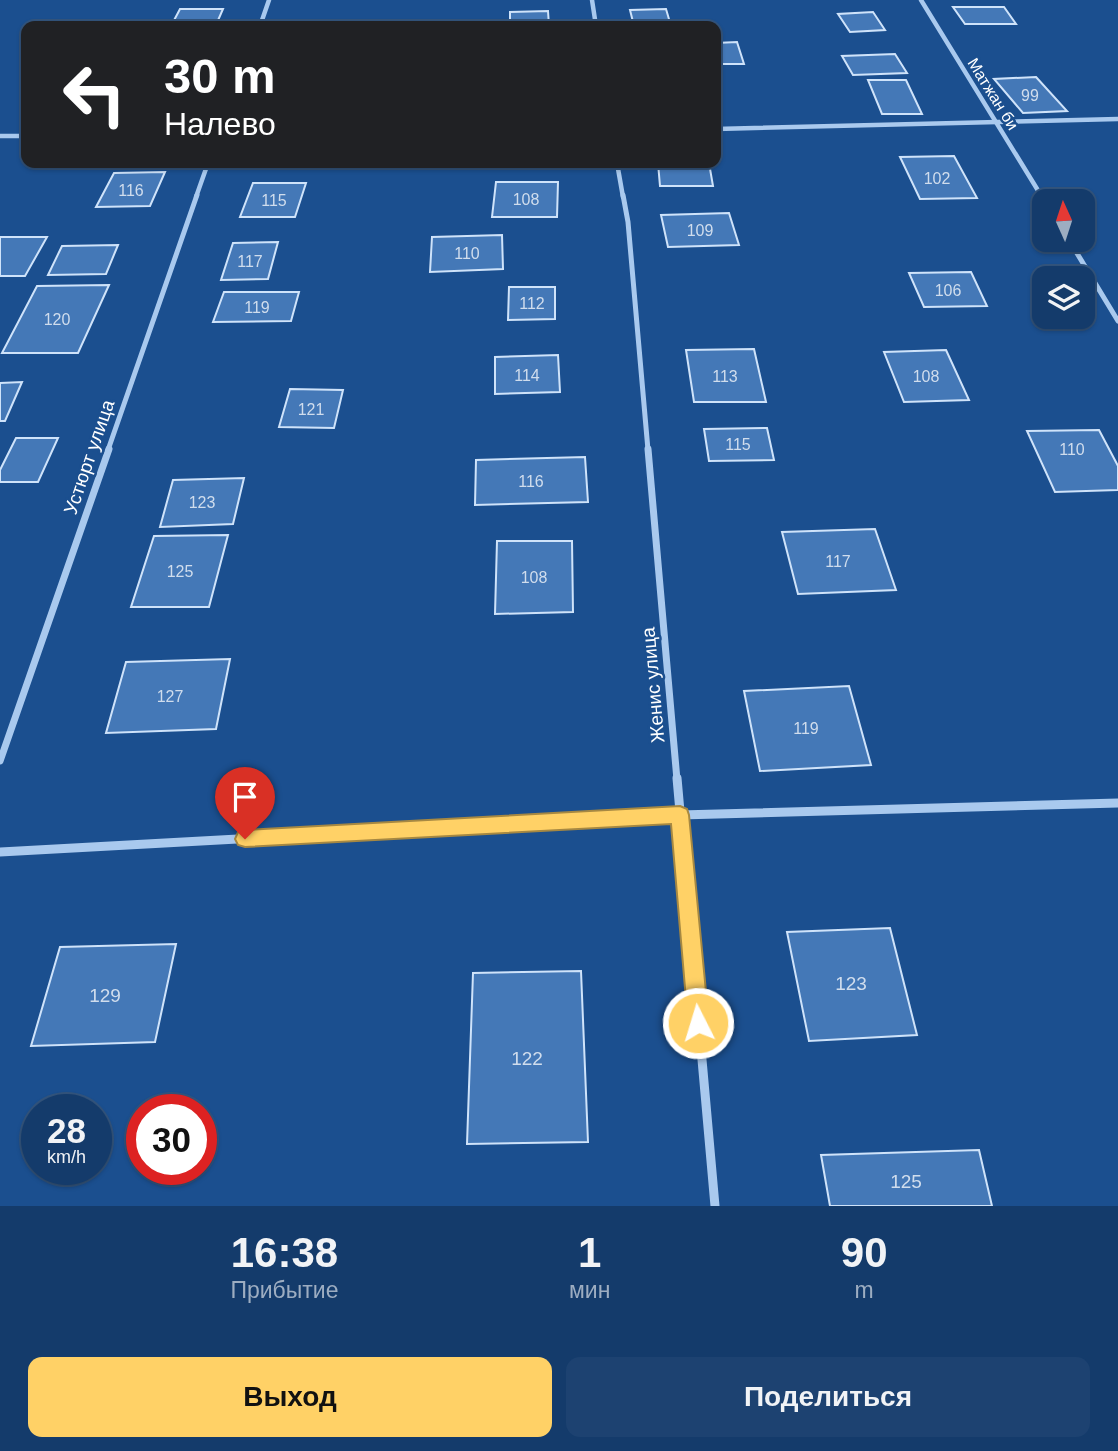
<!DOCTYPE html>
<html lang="ru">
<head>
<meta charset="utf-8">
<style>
  :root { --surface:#143b6b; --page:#1d4271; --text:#f1f3f6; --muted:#9dadc1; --line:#33557e; --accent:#ffd166 }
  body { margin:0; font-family:Arial,sans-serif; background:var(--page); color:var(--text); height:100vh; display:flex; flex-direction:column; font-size:26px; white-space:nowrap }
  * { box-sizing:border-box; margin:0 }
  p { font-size:23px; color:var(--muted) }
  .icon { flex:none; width:38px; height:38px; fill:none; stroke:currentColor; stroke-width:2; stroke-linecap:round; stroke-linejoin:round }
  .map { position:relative; height:1206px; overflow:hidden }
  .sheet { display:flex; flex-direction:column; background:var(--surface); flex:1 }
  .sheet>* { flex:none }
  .guide { position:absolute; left:21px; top:21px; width:700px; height:147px; border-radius:14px; box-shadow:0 2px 5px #0004,0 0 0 2px var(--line); background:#202124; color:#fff; overflow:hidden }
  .needle { width:46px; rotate:357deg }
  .controls { position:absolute; left:1032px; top:189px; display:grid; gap:14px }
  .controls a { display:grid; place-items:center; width:63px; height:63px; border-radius:14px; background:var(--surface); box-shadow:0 2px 5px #0004,0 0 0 2px var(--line); font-size:35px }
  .speed { position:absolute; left:21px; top:1094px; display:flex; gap:14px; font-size:35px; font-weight:700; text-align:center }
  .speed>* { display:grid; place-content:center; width:91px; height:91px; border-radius:50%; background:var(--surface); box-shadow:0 2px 5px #0004,0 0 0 2px var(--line); line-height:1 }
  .speed small { font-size:18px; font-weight:400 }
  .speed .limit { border:10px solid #d22; background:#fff; color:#111 }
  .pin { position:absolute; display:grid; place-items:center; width:60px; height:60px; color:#fff; margin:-72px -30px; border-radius:50% 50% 50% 0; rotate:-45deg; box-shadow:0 0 7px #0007 }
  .pin .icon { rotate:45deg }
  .me { position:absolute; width:77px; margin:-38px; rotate:355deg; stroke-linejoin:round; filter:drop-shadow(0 0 5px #0008) }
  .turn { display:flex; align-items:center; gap:24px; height:147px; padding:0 28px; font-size:32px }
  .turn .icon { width:91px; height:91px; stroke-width:2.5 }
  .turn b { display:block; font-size:49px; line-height:60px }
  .eta { display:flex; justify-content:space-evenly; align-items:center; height:119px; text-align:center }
  .eta b { font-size:42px; font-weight:800; line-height:49px }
  .primary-button { display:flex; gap:14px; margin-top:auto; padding:14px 28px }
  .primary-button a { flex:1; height:80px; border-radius:14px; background:var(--accent); color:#111; font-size:28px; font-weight:800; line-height:80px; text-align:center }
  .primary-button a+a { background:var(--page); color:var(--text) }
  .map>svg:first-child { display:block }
  .building { fill:#4478b7; stroke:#cfe3fa; stroke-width:2 }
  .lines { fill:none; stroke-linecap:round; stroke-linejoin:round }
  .street-far3 { stroke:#a9c9ee; stroke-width:4.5 }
  .street-far2 { stroke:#a9c9ee; stroke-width:5 }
  .street-far1 { stroke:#a9c9ee; stroke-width:7 }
  .street { stroke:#a9c9ee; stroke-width:9 }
  .route { fill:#ffd166; stroke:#a68842; stroke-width:2 }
  .labels { text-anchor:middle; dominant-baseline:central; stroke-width:5; stroke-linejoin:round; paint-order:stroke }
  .far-street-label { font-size:16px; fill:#fff; stroke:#1b4f8f }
  .number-label { font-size:16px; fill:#d0dded }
  .street-label { font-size:19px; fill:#fff; stroke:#1b4f8f }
  .near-number-label { font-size:19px; fill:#d0dded }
</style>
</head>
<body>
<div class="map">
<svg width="1118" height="1206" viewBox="0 0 1118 1206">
  <rect width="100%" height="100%" fill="#1b4f8f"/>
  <!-- building -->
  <g class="building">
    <path d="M953,7H1004L1016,24H965Z"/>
    <path d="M180,9H223L216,25L171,26Z"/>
    <path d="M666,9L671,26H634L630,10Z"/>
    <path d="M548,11L549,26H510V12Z"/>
    <path d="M873,12L885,30L850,32L838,14Z"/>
    <path d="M737,42L744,64H716V43Z"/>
    <path d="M895,54L907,73L853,75L842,56Z"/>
    <path d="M1036,77L1067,111L1023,113L994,79Z"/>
    <path d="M868,80H906L922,114H882Z"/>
    <path d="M954,156L977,198L920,199L900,157Z"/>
    <path d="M658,163H709L713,186H660Z"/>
    <path d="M165,172L150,206L96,207L114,173Z"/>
    <path d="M496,182H558L557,217H492Z"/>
    <path d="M253,183H306L295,217H240Z"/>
    <path d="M729,213L739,245L668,247L661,215Z"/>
    <path d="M502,235L503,269L430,272L432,237Z"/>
    <path d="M0,237H47L25,276H0Z"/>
    <path d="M278,242L268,279L221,280L233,243Z"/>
    <path d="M118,245L106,274L48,275L62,246Z"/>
    <path d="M971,272L987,306L924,307L909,273Z"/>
    <path d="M109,285L78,353H2L37,286Z"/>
    <path d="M509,287H555V319L508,320Z"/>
    <path d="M224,292H299L291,321L213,322Z"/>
    <path d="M754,349L766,402H694L686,350Z"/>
    <path d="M946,350L969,400L904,402L884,352Z"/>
    <path d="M558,355L560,392L495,394V357Z"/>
    <path d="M22,382L5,421H0V383Z"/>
    <path d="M290,389L343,390L334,428L279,427Z"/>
    <path d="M767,428L774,460L709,461L704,429Z"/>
    <path d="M1099,430L1118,466V490L1055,492L1027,431Z"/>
    <path d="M16,438H58L38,482H0V470Z"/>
    <path d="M585,457L588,502L475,505L476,460Z"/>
    <path d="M244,478L233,524L160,527L173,480Z"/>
    <path d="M875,529L896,590L798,594L782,532Z"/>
    <path d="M228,535L209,607H131L154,536Z"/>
    <path d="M497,541H572L573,612L495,614Z"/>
    <path d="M230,659L216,729L106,733L126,662Z"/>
    <path d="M849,686L871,765L760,771L744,691Z"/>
    <path d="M890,928L917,1035L809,1041L787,932Z"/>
    <path d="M176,944L155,1042L31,1046L60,947Z"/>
    <path d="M581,971L588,1142L467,1144L473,973Z"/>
    <path d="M979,1150L992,1206H830L821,1155Z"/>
  </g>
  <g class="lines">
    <!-- street-far3 -->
    <g class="street-far3">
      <path d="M592,0L596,26"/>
      <path d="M921,0L1042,197"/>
      <path d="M260,26L269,0"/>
      <path d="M716,129L1118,119"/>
      <path d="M0,136H26"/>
      <path d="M617,163L623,197"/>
      <path d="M196,197L208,163"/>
    </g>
    <!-- street-far2 -->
    <g class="street-far2">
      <path d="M623,195L628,222L648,450"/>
      <path d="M1041,195L1045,201"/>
      <path d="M1069,240L1118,321"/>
      <path d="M108,450L197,195"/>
    </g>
    <!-- street-far1 -->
    <g class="street-far1">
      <path d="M648,449L677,780"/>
      <path d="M0,761L109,449"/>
    </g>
    <!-- street -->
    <g class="street">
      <path d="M677,778L715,1206"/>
      <path d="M0,852L680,815L1118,803"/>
    </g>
  </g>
  <!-- route -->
  <path class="route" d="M680,806L687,809L689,815L709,1023L706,1031L698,1034L691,1031L688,1023L671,824L245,847L238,845L235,839L238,832L245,830Z"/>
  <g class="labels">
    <!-- far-street labels -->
    <g class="far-street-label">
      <text transform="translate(993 94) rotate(58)">Матжан би</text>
    </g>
    <!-- number labels -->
    <g class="number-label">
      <text x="1030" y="95">99</text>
      <text x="937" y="178">102</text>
      <text x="131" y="190">116</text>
      <text x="526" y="199">108</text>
      <text x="274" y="200">115</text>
      <text x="700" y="230">109</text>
      <text x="467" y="253">110</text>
      <text x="250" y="261">117</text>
      <text x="948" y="290">106</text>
      <text x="532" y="303">112</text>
      <text x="257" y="307">119</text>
      <text x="57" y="319">120</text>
      <text x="527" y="375">114</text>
      <text x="725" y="376">113</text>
      <text x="926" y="376">108</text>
      <text x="311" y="409">121</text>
      <text x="738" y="444">115</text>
      <text x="1072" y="449">110</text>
      <text x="531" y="481">116</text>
      <text x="202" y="502">123</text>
      <text x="838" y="561">117</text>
      <text x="180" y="571">125</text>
      <text x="534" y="577">108</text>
      <text x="170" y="696">127</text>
      <text x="806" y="728">119</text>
    </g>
    <!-- street labels -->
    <g class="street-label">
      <text transform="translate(89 457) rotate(-71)">Устюрт улица</text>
      <text transform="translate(653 685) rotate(-95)">Женис улица</text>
    </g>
    <!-- near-number labels -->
    <g class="near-number-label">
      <text x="851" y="983">123</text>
      <text x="105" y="995">129</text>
      <text x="527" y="1058">122</text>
      <text x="906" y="1181">125</text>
    </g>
  </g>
</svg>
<div class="controls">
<a><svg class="needle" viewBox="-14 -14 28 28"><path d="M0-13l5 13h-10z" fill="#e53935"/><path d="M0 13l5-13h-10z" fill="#9dadc1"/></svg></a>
<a><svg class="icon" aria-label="layers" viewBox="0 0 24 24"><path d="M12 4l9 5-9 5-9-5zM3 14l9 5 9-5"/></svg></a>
</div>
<div class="speed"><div>28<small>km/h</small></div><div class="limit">30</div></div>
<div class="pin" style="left:245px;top:839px;background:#d93025"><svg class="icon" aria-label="arrive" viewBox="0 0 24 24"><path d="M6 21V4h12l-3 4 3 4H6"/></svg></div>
<svg class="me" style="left:698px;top:1023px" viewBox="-20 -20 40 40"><circle r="17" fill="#ffd166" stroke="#fff" stroke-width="3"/><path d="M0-11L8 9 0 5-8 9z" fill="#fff"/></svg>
<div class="guide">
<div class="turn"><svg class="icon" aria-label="left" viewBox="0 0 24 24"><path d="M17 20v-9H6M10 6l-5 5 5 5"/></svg><div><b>30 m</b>Налево</div></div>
</div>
</div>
<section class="sheet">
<div class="eta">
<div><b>16:38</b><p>Прибытие</p></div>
<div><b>1</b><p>мин</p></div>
<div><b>90</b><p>m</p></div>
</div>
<div class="primary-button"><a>Выход</a><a>Поделиться</a></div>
</section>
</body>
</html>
